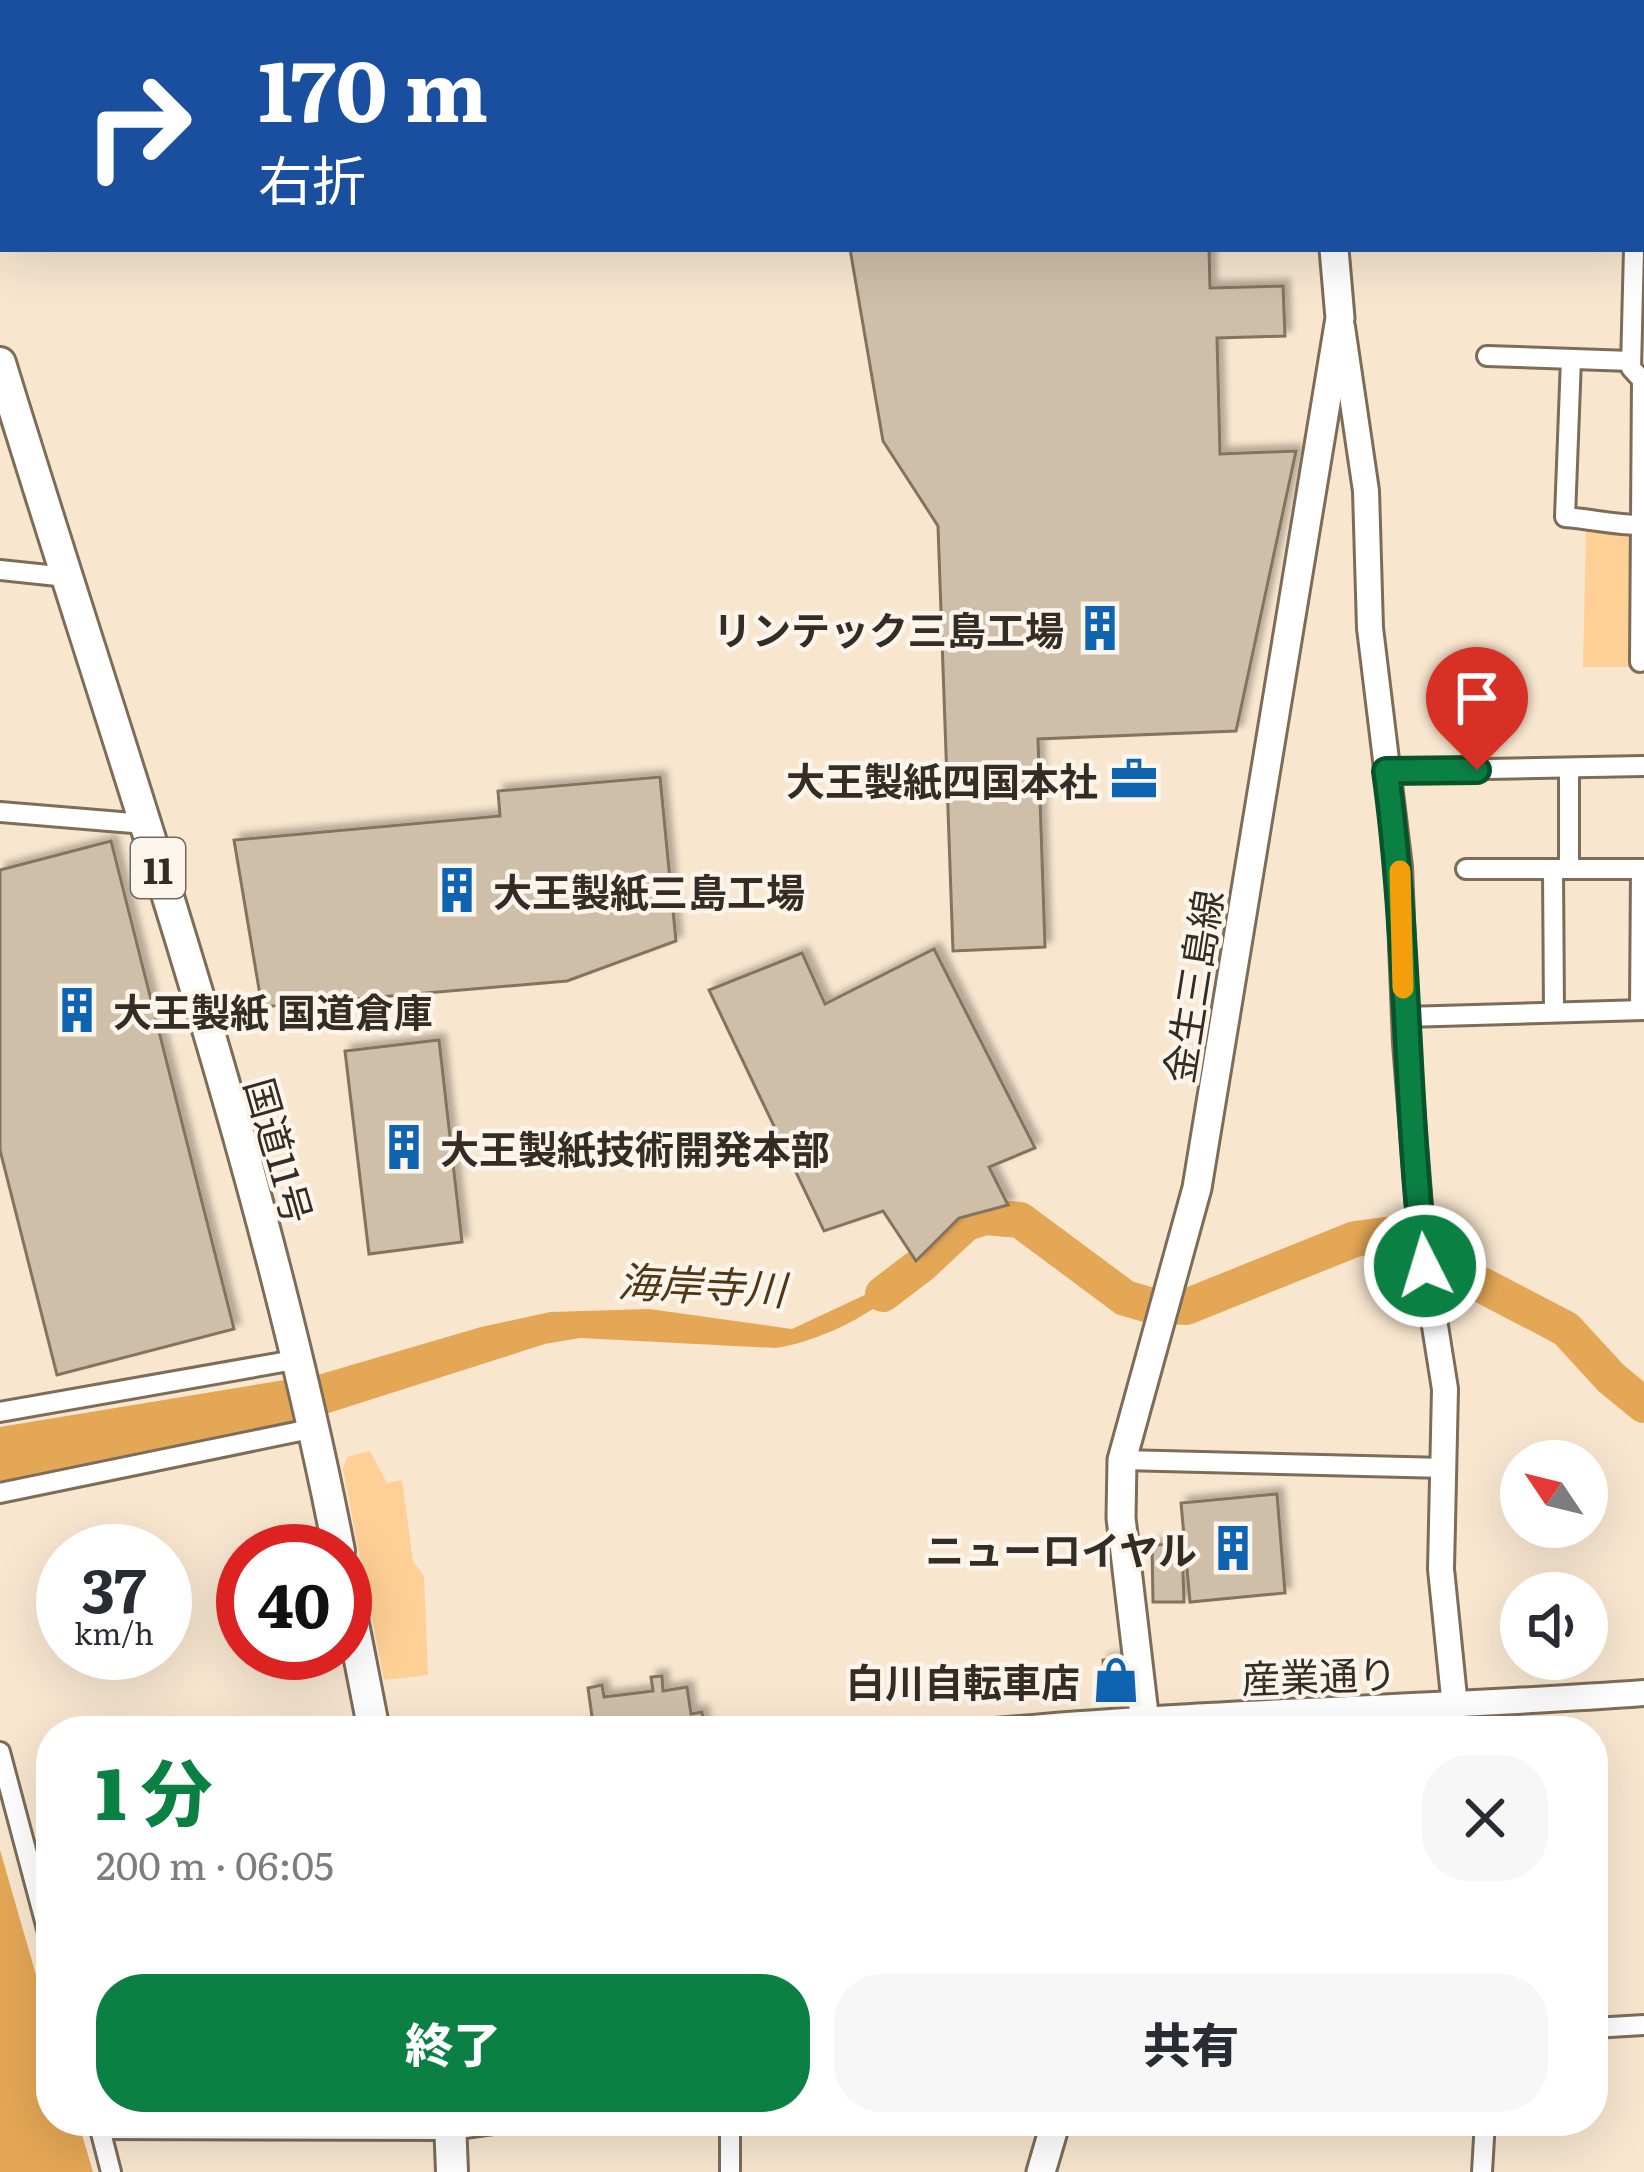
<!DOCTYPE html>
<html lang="ja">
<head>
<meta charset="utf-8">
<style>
  :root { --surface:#fff; --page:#f7f7f7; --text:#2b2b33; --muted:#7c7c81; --accent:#0b8043 }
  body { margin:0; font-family:Literata,"Noto Sans JP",serif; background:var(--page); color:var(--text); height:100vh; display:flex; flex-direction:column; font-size:45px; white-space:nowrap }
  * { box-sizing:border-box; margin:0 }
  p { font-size:39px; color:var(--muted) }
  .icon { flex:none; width:66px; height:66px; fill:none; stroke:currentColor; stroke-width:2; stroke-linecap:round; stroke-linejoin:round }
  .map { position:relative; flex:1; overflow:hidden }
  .sheet { position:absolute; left:36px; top:1716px; width:1572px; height:420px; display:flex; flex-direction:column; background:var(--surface); border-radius:48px; box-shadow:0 12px 48px #0002 }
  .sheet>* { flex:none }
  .top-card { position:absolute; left:0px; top:0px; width:1644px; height:252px; box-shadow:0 12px 48px #0002; background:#1a4fa0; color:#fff; overflow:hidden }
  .needle { width:78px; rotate:305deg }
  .controls { position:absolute; left:1500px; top:1440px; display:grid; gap:24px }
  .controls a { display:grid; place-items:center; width:108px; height:108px; border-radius:50%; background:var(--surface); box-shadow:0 12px 48px #0002; font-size:60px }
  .speed { position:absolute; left:36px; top:1524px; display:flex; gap:24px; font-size:60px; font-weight:700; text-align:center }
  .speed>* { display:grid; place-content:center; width:156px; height:156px; border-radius:50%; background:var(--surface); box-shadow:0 12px 48px #0002; line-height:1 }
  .speed small { font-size:30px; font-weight:400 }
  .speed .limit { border:18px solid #d22; background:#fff; color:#111 }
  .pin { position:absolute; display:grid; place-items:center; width:102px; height:102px; color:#fff; margin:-123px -51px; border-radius:50% 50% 50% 0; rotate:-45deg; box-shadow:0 0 12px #0007 }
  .pin .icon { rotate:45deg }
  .me { position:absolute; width:132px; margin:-66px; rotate:355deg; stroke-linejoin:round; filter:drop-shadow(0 0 9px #0008) }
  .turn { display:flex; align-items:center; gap:42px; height:252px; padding:0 60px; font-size:54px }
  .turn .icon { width:156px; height:156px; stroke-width:2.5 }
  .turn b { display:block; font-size:84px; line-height:102px }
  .round { display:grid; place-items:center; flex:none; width:126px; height:126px; border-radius:48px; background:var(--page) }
  .head { display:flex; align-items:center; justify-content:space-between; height:204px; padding:0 60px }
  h1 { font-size:72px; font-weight:800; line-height:90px; color:var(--accent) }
  .primary-button { display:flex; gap:24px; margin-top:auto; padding:24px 60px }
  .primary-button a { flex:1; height:138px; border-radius:48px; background:var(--accent); color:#fff; font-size:48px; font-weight:800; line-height:138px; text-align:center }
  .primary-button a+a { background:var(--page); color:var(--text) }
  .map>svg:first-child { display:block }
  .green { fill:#ffd096 }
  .water { fill:#e4a755 }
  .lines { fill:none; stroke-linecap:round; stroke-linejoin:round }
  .river { stroke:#e4a755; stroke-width:36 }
  .building { fill:#cfbea8; stroke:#83735f; stroke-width:3; filter:url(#shadow) }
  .minor-casing { stroke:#7c6c58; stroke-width:24 }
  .tertiary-casing { stroke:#7c6c58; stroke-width:30 }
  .secondary-casing { stroke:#7c6c58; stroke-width:33 }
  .trunk-casing { stroke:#7c6c58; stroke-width:36 }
  .minor { stroke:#fff; stroke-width:18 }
  .tertiary { stroke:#fff; stroke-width:24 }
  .secondary { stroke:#fff; stroke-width:27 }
  .trunk { stroke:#fff; stroke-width:30 }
  .route-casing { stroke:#07532c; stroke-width:30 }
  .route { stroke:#0b8043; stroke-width:21 }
  .slow { stroke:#f59e0b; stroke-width:21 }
  .labels { text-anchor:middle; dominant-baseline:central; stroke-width:9; stroke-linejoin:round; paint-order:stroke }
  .shield { fill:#fcf5ec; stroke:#706961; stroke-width:3 }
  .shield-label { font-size:36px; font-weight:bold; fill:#342d25 }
  .poi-label { font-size:39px; font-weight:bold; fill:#342d25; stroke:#fcf5ec; text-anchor:end }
  .street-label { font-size:39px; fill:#342d25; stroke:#fcf5ec }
  .water-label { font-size:42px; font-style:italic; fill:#513715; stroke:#fcf5ec }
</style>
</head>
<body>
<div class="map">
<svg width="1644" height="2172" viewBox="0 0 1644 2172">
  <defs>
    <filter id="shadow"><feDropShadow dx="6" dy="-6" stdDeviation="3" flood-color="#0004"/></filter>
  </defs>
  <rect width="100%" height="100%" fill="#f8e6cf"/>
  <!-- green -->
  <g class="green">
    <path d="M1586,527C1602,533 1620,525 1634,534L1632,667H1583Z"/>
    <path d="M370,1451L387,1483L402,1480L413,1561L424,1576L428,1675L384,1680L343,1469L347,1457Z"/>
  </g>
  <!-- water -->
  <g class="water">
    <path d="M909,1257L922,1270C880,1309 833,1338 776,1348L580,1338L545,1344L294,1424L0,1484V1427L321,1374L481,1327L550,1312L649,1309L792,1329L869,1293Z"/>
    <path d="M0,1850L51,2027V2121H78L93,2172H0Z"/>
  </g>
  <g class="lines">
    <!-- river -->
    <path class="river" d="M883,1294L921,1265L966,1223L985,1217L1020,1220L1125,1298L1149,1305L1186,1307L1355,1239L1386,1235L1566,1329L1611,1378L1644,1405"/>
  </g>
  <!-- building -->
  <g class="building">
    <path d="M965,0H1262V3H966Z"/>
    <path d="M850,249H1209L1210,288L1283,286L1285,336L1217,338L1220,454L1296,451L1236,731L1038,739L1045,947L953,951L938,526L883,441Z"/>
    <path d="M660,777L676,941L567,981L262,1007L234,840L500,816L498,791Z"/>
    <path d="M111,841L234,1329L57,1375L0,1150V870Z"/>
    <path d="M934,949L1035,1148L989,1167L1008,1205L959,1218L916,1261L883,1211L824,1231L709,990L802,953L825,1004Z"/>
    <path d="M439,1040L462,1242L369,1254L345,1051Z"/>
    <path d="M1277,1494L1285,1593L1190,1602L1181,1503Z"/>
    <path d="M1182,1544L1184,1602H1153L1152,1545Z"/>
    <path d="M1126,1658L1130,1699L1106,1702L1103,1660Z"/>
    <path d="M662,1676L663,1691L687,1687L691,1714L702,1712L704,1727L673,1731H594L588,1688L602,1685L604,1697L653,1691L651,1677Z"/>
  </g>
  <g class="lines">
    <defs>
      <g id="minor">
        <path d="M1634,249L1631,368L1642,380L1640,662"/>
        <path d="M1487,356L1631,361"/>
        <path d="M1571,359L1565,517C1592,519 1614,525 1641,525"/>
        <path d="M0,570L67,577"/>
        <path d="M1569,768V869"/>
        <path d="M1386,771L1644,766"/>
        <path d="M0,812L145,824"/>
        <path d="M1466,869H1644"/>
        <path d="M1553,870L1554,1012"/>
        <path d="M1640,1010L1641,869"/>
        <path d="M1405,1017L1644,1010"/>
        <path d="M0,1412L300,1359"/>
        <path d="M1122,1460L1446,1468"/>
        <path d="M0,1493L315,1428"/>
        <path d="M1455,1707L1457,1731"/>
        <path d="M0,1752L51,1944"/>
        <path d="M1593,2028L1644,2025"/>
        <path d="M98,2121L111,2172"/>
        <path d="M100,2129L451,2130L514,2121"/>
        <path d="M730,2172V2121"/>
        <path d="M1482,2172L1485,2121"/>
      </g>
      <g id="tertiary">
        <path d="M1342,327L1366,491L1370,628L1399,867L1406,1043L1422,1244L1445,1389L1441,1569L1455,1707"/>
        <path d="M996,1731C1212,1711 1427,1709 1644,1693"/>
      </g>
      <g id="secondary">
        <path d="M1291,0V3"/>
        <path d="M1146,1731L1121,1518L1122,1460L1197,1188L1340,318L1334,249"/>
        <path d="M1041,2172L1056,2121"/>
      </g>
      <g id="trunk">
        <path d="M0,363C120,755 261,1149 339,1551"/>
        <path d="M345,1583L374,1731"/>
        <path d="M450,2121L452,2172"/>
      </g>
    </defs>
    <!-- minor casing -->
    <use href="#minor" class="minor-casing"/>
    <!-- tertiary casing -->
    <use href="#tertiary" class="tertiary-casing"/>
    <!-- secondary casing -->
    <use href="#secondary" class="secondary-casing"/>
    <!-- trunk casing -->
    <use href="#trunk" class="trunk-casing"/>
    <!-- minor -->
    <use href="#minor" class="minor"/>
    <!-- tertiary -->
    <use href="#tertiary" class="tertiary"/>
    <!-- secondary -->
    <use href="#secondary" class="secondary"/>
    <!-- trunk -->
    <use href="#trunk" class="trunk"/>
  </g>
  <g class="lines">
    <defs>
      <path id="route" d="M1425,1266C1405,1102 1409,935 1386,771L1477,770"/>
    </defs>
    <!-- route casing -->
    <use href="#route" class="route-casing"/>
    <!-- route -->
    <use href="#route" class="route"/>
    <!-- slow -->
    <path class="slow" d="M1400,871L1403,988"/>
  </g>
  <!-- icons -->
  <defs>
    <symbol id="building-bare" viewBox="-9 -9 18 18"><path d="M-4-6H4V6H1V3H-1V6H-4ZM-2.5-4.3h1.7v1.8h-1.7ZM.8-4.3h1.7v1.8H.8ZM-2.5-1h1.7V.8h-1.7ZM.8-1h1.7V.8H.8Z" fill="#0f64b2" stroke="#fcf5ec" stroke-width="2.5" paint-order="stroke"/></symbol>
    <symbol id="office-bare" viewBox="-9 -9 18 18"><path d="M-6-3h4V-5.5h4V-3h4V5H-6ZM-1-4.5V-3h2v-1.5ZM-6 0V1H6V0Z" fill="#0f64b2" stroke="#fcf5ec" stroke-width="2.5" paint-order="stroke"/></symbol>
    <symbol id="shop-bare" viewBox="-9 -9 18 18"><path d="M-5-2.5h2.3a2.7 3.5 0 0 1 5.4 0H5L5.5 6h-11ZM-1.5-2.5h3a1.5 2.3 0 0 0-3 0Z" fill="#0f64b2" stroke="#fcf5ec" stroke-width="2.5" paint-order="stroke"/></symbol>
  </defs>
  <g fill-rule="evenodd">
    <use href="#building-bare" x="1067" y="595" width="66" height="66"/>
    <use href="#office-bare" x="1101" y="746" width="66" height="66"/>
    <use href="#building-bare" x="424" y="857" width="66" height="66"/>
    <use href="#building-bare" x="44" y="977" width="66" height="66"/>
    <use href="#building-bare" x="371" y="1114" width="66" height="66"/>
    <use href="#building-bare" x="1200" y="1515" width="66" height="66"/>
    <use href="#shop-bare" x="1083" y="1647" width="66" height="66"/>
  </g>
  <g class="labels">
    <!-- shield labels -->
    <rect class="shield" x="131" y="838" width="54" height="60" rx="9"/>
    <g class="shield-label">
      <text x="158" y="868">11</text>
    </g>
    <!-- poi labels -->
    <g class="poi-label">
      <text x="1064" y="628">リンテック三島工場</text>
      <text x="1098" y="779">大王製紙四国本社</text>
      <text x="493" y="890" text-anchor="start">大王製紙三島工場</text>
      <text x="113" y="1010" text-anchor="start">大王製紙 国道倉庫</text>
      <text x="440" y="1147" text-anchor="start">大王製紙技術開発本部</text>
      <text x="1197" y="1548">ニューロイヤル</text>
      <text x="1080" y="1680">白川自転車店</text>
    </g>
    <!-- street labels -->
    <g class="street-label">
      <text transform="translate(1191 986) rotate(-81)">金生三島線</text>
      <text transform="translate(281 1150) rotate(74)">国道11号</text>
      <text transform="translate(1319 1674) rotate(-2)">産業通り</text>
    </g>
    <!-- water labels -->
    <g class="water-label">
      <text transform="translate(702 1283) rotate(3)">海岸寺川</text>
    </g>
  </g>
</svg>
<div class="controls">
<a><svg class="needle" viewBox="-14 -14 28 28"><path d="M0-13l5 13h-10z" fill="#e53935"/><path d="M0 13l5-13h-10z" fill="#7c7c81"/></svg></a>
<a><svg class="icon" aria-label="sound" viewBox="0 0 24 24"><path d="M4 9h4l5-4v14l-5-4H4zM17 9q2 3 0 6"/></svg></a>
</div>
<div class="speed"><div>37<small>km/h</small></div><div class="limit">40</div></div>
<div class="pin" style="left:1477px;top:770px;background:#d93025"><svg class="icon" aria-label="arrive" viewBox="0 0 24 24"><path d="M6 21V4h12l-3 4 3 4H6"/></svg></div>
<svg class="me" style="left:1425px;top:1266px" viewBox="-20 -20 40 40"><circle r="17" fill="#0b8043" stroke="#fff" stroke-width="3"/><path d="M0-11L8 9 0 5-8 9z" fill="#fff"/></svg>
<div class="top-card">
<div class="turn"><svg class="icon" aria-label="right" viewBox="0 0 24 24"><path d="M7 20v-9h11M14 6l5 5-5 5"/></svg><div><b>170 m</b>右折</div></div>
</div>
<section class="sheet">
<div class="head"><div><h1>1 分</h1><p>200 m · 06:05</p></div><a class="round"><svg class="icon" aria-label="close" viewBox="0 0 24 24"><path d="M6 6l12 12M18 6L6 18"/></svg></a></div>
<div class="primary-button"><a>終了</a><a>共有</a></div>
</section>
</div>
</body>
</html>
